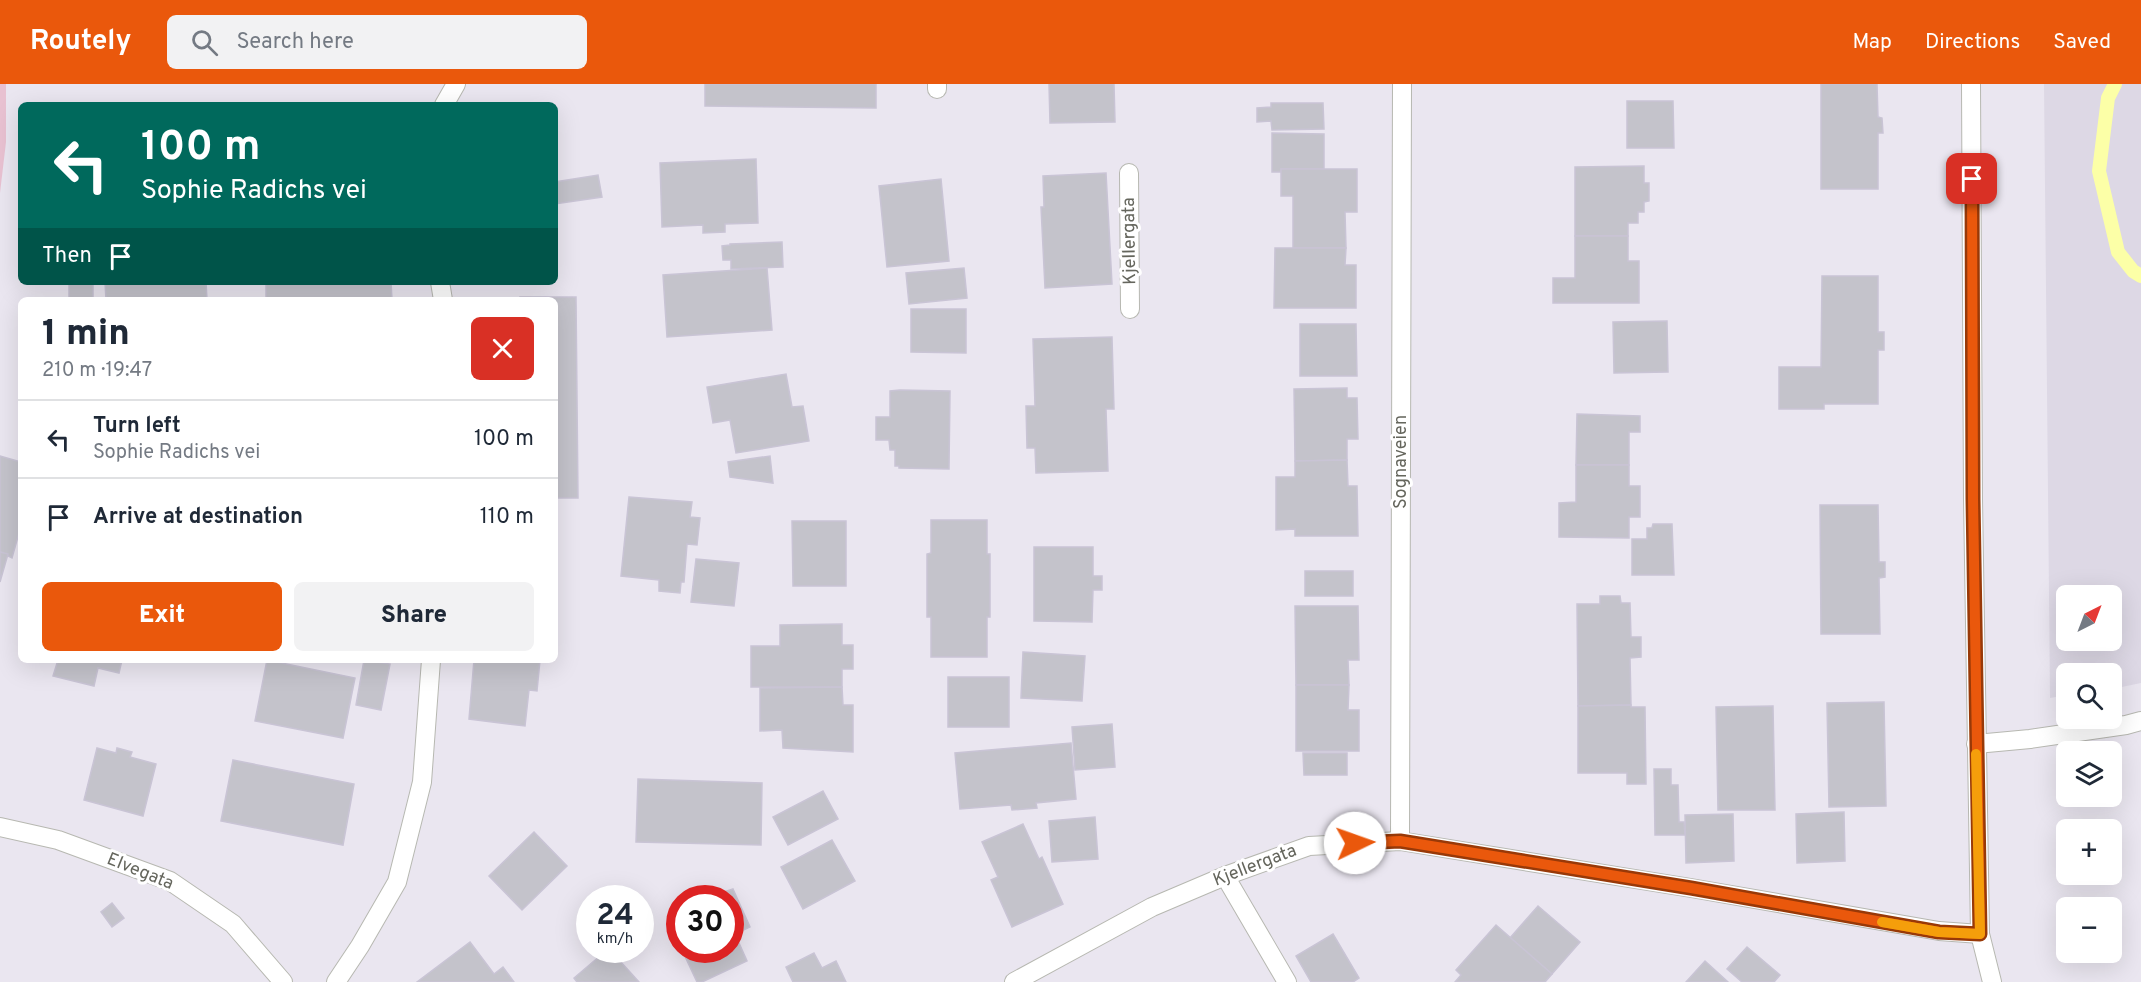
<!DOCTYPE html>
<html lang="en">
<head>
<meta charset="utf-8">
<style>
  :root { --surface:#fff; --page:#f2f2f3; --text:#1f2937; --muted:#747a83; --line:#e0e1e3; --accent:#ea580c }
  body { margin:0; font-family:Overpass,sans-serif; background:var(--page); color:var(--text); height:100vh; display:flex; flex-direction:column; font-size:22px; white-space:nowrap }
  * { box-sizing:border-box; margin:0 }
  p { font-size:20px; color:var(--muted) }
  .icon { flex:none; width:33px; height:33px; fill:none; stroke:currentColor; stroke-width:2; stroke-linecap:round; stroke-linejoin:round }
  .map { position:relative; flex:1; overflow:hidden }
  .side { position:absolute; left:18px; top:213px; width:540px; height:366px; display:flex; flex-direction:column; background:var(--surface); border-radius:9px; box-shadow:0 6px 24px #0002 }
  .side>* { flex:none }
  .banner { position:absolute; left:18px; top:18px; width:540px; height:183px; border-radius:9px; box-shadow:0 6px 24px #0002; background:#00695c; color:#fff; overflow:hidden }
  .needle { width:39px; rotate:42deg }
  .tools { position:absolute; left:2056px; top:501px; display:grid; gap:12px }
  .tools a { display:grid; place-items:center; width:66px; height:66px; border-radius:9px; background:var(--surface); box-shadow:0 6px 24px #0002; font-size:30px }
  .speed { position:absolute; left:576px; top:801px; display:flex; gap:12px; font-size:30px; font-weight:700; text-align:center }
  .speed>* { display:grid; place-content:center; width:78px; height:78px; border-radius:50%; background:var(--surface); box-shadow:0 6px 24px #0002; line-height:1 }
  .speed small { font-size:15px; font-weight:400 }
  .speed .limit { border:9px solid #d22; background:#fff; color:#111 }
  .pin { position:absolute; display:grid; place-items:center; width:51px; height:51px; color:#fff; margin:-26px; border-radius:12px; box-shadow:0 3px 9px #0006 }
  .me { position:absolute; width:66px; margin:-33px; rotate:87deg; stroke-linejoin:round; filter:drop-shadow(0 0 4px #0008) }
  .turn { display:flex; align-items:center; gap:21px; height:126px; padding:0 24px; font-size:27px }
  .turn .icon { width:78px; height:78px; stroke-width:2.5 }
  .turn b { display:block; font-size:42px; line-height:51px }
  .then { display:flex; align-items:center; height:57px; padding:0 24px; background:#0003; gap:12px; font-size:22px }
  .round { display:grid; place-items:center; flex:none; width:63px; height:63px; border-radius:9px; background:var(--page) }
  .headline { display:flex; align-items:center; justify-content:space-between; height:102px; padding:0 24px }
  h1 { font-size:36px; font-weight:800; line-height:45px }
  .cta { display:flex; gap:12px; margin-top:auto; padding:12px 24px }
  .cta a { flex:1; height:69px; border-radius:9px; background:var(--accent); color:#fff; font-size:24px; font-weight:800; line-height:69px; text-align:center }
  .cta a+a { background:var(--page); color:var(--text) }
  ul { padding:0; list-style:none }
  li { display:flex; align-items:center; gap:18px; height:78px; padding:0 24px; border-top:2px solid var(--line) }
  li div { flex:1 }
  li b { display:block; font-size:22px }
  li em { font-style:normal }
  header { display:flex; align-items:center; gap:36px; box-sizing:border-box; height:84px; padding:0 30px; background:var(--accent); color:#fff }
  header strong { font-size:28px }
  nav { display:flex; gap:33px; margin-inline-start:auto; font-size:21px }
  .search { width:420px; height:54px; background:var(--page); display:flex; align-items:center; gap:15px; box-sizing:border-box; padding:0 21px; border-radius:9px; color:var(--muted); font-size:22px }
  .map>svg:first-child { display:block }
  .education { fill:#ddd8e5; fill-rule:evenodd }
  .green { fill:#e8c1d1 }
  .lines { fill:none; stroke-linecap:round; stroke-linejoin:round }
  .stream { stroke:#fcffa7; stroke-width:14 }
  .building { fill:#c4c3cb; stroke:#c9c4d5; stroke-width:1.5 }
  .minor-casing { stroke:#b7b8b1; stroke-width:20 }
  .minor { stroke:#fff; stroke-width:18 }
  .route-casing { stroke:#983908; stroke-width:15 }
  .route { stroke:#ea580c; stroke-width:10 }
  .slow { stroke:#f59e0b; stroke-width:10 }
  .labels { text-anchor:middle; dominant-baseline:central; stroke-width:6; stroke-linejoin:round; paint-order:stroke }
  .street-label { font-size:18px; fill:#65665d; stroke:#fff }
</style>
</head>
<body>
<header>
<strong>Routely</strong>
<div class="search"><svg class="icon" aria-label="search" viewBox="0 0 24 24"><circle cx="10" cy="10" r="6"/><path d="M15 15l6 6"/></svg>Search here</div>
<nav><a>Map</a><a>Directions</a><a>Saved</a></nav>
</header>
<div class="map">
<svg width="2141" height="898" viewBox="0 0 2141 898">
  <rect width="100%" height="100%" fill="#eae6f0"/>
  <!-- education -->
  <path class="education" d="M2044,0H2141V599L2112,605V590H2067V611L2050,614ZM2067,512H2112V556H2067Z"/>
  <!-- green -->
  <path class="green" d="M0,0H6V58L0,109Z"/>
  <g class="lines">
    <!-- stream -->
    <path class="stream" d="M2115,0L2108,14L2099,87L2118,168L2133,187L2141,192"/>
  </g>
  <!-- building -->
  <g class="building">
    <path d="M705,0H876V24L705,22Z"/>
    <path d="M1049,0H1114L1115,38L1050,39Z"/>
    <path d="M1821,0H1877L1878,33L1882,34L1883,49H1878V105H1821Z"/>
    <path d="M1627,17H1673L1674,64H1627Z"/>
    <path d="M1271,19H1323L1324,45L1272,46L1271,37L1257,38V24L1271,23Z"/>
    <path d="M1272,49L1324,50V85H1281V88H1272Z"/>
    <path d="M756,75L758,139L725,140V148L703,149V141L662,143L660,79Z"/>
    <path d="M1644,82V99H1649V117L1644,118V128H1638V139H1628V152H1575V83Z"/>
    <path d="M1281,85H1357V128H1345L1346,164H1293V112H1281Z"/>
    <path d="M1106,89L1112,200L1045,204L1041,123H1044L1043,92Z"/>
    <path d="M598,91L602,113L555,120V98Z"/>
    <path d="M941,95L949,177L887,183L879,102Z"/>
    <path d="M1575,152H1628V177H1639V219H1553V194H1575Z"/>
    <path d="M782,158L783,183L731,185V176H723L722,162L730,161V160Z"/>
    <path d="M1275,164H1346L1345,181H1356V224H1274Z"/>
    <path d="M767,184L772,246L667,253L663,191Z"/>
    <path d="M964,184L967,214L909,220L906,189Z"/>
    <path d="M1822,192H1878V248H1884V266H1878V320H1824V325H1779V283H1821Z"/>
    <rect x="69" y="198" width="24" height="18"/>
    <path d="M105,198H206L207,216H106Z"/>
    <path d="M266,198H391L392,216H266Z"/>
    <path d="M520,213H576L578,414H555V216H520Z"/>
    <path d="M911,225H966V269L911,268Z"/>
    <path d="M1667,237L1668,288L1614,289L1613,238Z"/>
    <path d="M1300,240H1356L1357,292H1300Z"/>
    <path d="M1112,253L1114,325H1106L1108,387L1036,389L1035,364H1027L1026,322H1035L1033,255Z"/>
    <path d="M786,290L792,323L803,322L809,357L736,369L730,336L713,339L707,303Z"/>
    <path d="M1347,304V314H1357L1358,355H1347V376L1295,377L1294,305Z"/>
    <path d="M900,306L950,307L949,385L899,384V382H895V366H890L889,356H876V333H890V307Z"/>
    <path d="M1577,330L1640,332V348H1629V381H1576Z"/>
    <path d="M0,372L21,378V442L12,474L0,468Z"/>
    <path d="M770,372L773,399L730,393L728,378Z"/>
    <path d="M1347,376L1348,402H1357L1358,452H1295V445L1276,446V393H1295V377Z"/>
    <path d="M1576,381H1629V402H1640V433H1629V454L1559,453V419L1576,418Z"/>
    <path d="M629,413L692,418L690,433L700,434L697,461L687,460L684,498H681L680,509L659,507V496L621,492Z"/>
    <path d="M1820,421H1878L1879,478H1885V493L1879,494L1880,550H1821Z"/>
    <path d="M931,436H987V470H990V533H987V573H931V533H927V470L931,469Z"/>
    <path d="M792,437H846V502H793Z"/>
    <path d="M1653,440H1672L1674,491H1632V455H1647V444H1652Z"/>
    <path d="M1034,463H1093V492H1102V506H1093L1092,538L1034,537Z"/>
    <path d="M0,468L8,470L0,498Z"/>
    <path d="M696,475L739,479L734,522L691,518Z"/>
    <rect x="1305" y="487" width="48" height="25"/>
    <path d="M1600,512H1620L1621,519H1630L1631,553H1641V573L1630,574L1631,621L1578,622L1577,520H1600Z"/>
    <path d="M1295,522H1358L1359,576H1348L1349,601H1296Z"/>
    <path d="M842,540V561H853V585H842V603H751V562H780V541Z"/>
    <path d="M1023,568L1085,572L1082,617L1021,614Z"/>
    <path d="M58,576H122L119,589L98,584L94,602L53,592Z"/>
    <path d="M267,576L355,594L343,654L255,637Z"/>
    <path d="M364,576L390,580L381,626L356,621Z"/>
    <path d="M474,576H540L537,607L529,606L525,642L469,635Z"/>
    <rect x="948" y="593" width="61" height="50"/>
    <path d="M1296,601H1349L1348,626H1359V667H1296Z"/>
    <path d="M842,603L843,621H853V668L783,664L782,646L760,647V604Z"/>
    <path d="M1884,618L1886,722L1829,723L1827,619Z"/>
    <path d="M1631,621V623H1645L1646,700H1627V689H1578V622Z"/>
    <path d="M1773,622L1775,726H1718L1716,623Z"/>
    <path d="M1112,640L1115,683L1075,686L1072,643Z"/>
    <path d="M1071,659L1076,715L1036,719L1037,724L1012,726L1011,721L960,725L955,669Z"/>
    <path d="M97,664L116,669L117,664L132,668L130,673L156,680L143,732L84,716Z"/>
    <path d="M1303,669H1347V691H1304Z"/>
    <path d="M233,676L354,700L343,761L221,737Z"/>
    <path d="M1654,685H1671V701H1678L1679,738H1684L1685,751H1655Z"/>
    <path d="M638,695L762,699L761,761L636,758Z"/>
    <path d="M823,707L838,735L788,761L773,733Z"/>
    <path d="M1844,728L1845,777L1797,779L1796,730Z"/>
    <path d="M1733,730L1734,777L1686,779L1685,731Z"/>
    <path d="M1095,733L1098,775L1052,778L1049,737Z"/>
    <path d="M1023,740L1039,775L1042,773L1063,820L1012,843L991,796L998,793L982,758Z"/>
    <path d="M534,748L567,782L522,826L489,792Z"/>
    <path d="M832,756L855,797L803,825L781,783Z"/>
    <path d="M733,805L750,843L735,850L747,877L702,898H697L682,866H730V814H706Z"/>
    <path d="M112,819L124,834L112,843L101,828Z"/>
    <path d="M1538,822L1580,858L1552,890L1510,854Z"/>
    <path d="M680,829V860L668,835Z"/>
    <path d="M1496,841L1552,890L1545,898H1455L1461,891L1456,886Z"/>
    <path d="M1333,850L1359,894L1353,898H1311L1296,872Z"/>
    <path d="M470,858L494,890L503,883L514,898H417Z"/>
    <path d="M1747,863L1780,891L1774,898H1742L1727,885Z"/>
    <path d="M607,866H610L639,898H577L574,894Z"/>
    <path d="M814,869L822,884L836,877L846,898H793L786,883Z"/>
    <path d="M1705,877L1728,898H1686Z"/>
  </g>
  <g class="lines">
    <defs>
      <g id="minor">
        <path d="M937,0V5"/>
        <path d="M1971,0L1973,415L1980,850L1992,898"/>
        <path d="M444,21L456,0"/>
        <path d="M1129,89L1130,225"/>
        <path d="M440,198L443,216"/>
        <path d="M1976,660L2030,655L2126,641L2141,637"/>
        <path d="M0,743L58,756L170,797L233,840L283,898"/>
        <path d="M1400,757L1402,0"/>
        <path d="M1225,792L1287,898"/>
        <path d="M336,898L360,862L397,798L422,698L431,576"/>
        <path d="M1014,898L1152,823L1225,792L1309,762L1400,757L1691,804L1939,847L1980,850"/>
      </g>
    </defs>
    <!-- minor casing -->
    <use href="#minor" class="minor-casing"/>
    <!-- minor -->
    <use href="#minor" class="minor"/>
  </g>
  <g class="lines">
    <defs>
      <path id="route" d="M1355,759L1400,757L1691,804L1939,848L1980,850L1973,415L1972,95"/>
    </defs>
    <!-- route casing -->
    <use href="#route" class="route-casing"/>
    <!-- route -->
    <use href="#route" class="route"/>
    <!-- slow -->
    <path class="slow" d="M1882,838L1939,848L1980,850L1976,670"/>
  </g>
  <g class="labels">
    <!-- street labels -->
    <g class="street-label">
      <text transform="translate(1130 157) rotate(-91)">Kjellergata</text>
      <text transform="translate(1401 378) rotate(-90)">Sognaveien</text>
      <text transform="translate(1255 782) rotate(-21)">Kjellergata</text>
      <text transform="translate(140 788) rotate(22)">Elvegata</text>
    </g>
  </g>
</svg>
<div class="tools">
<a><svg class="needle" viewBox="-14 -14 28 28"><path d="M0-13l5 13h-10z" fill="#e53935"/><path d="M0 13l5-13h-10z" fill="#747a83"/></svg></a>
<a><svg class="icon" aria-label="search" viewBox="0 0 24 24"><circle cx="10" cy="10" r="6"/><path d="M15 15l6 6"/></svg></a>
<a><svg class="icon" aria-label="layers" viewBox="0 0 24 24"><path d="M12 4l9 5-9 5-9-5zM3 14l9 5 9-5"/></svg></a>
<a>+</a>
<a>−</a>
</div>
<div class="speed"><div>24<small>km/h</small></div><div class="limit">30</div></div>
<div class="pin" style="left:1972px;top:95px;background:#d93025"><svg class="icon" aria-label="arrive" viewBox="0 0 24 24"><path d="M6 21V4h12l-3 4 3 4H6"/></svg></div>
<svg class="me" style="left:1355px;top:759px" viewBox="-20 -20 40 40"><circle r="19" fill="#fff"/><path d="M0-13L10 11 0 6-10 11z" fill="#ea580c"/></svg>
<div class="banner">
<div class="turn"><svg class="icon" aria-label="left" viewBox="0 0 24 24"><path d="M17 20v-9H6M10 6l-5 5 5 5"/></svg><div><b>100 m</b>Sophie Radichs vei</div></div>
<div class="then">Then<svg class="icon" aria-label="arrive" viewBox="0 0 24 24"><path d="M6 21V4h12l-3 4 3 4H6"/></svg></div>
</div>
<section class="side">
<div class="headline"><div><h1>1 min</h1><p>210 m · 19:47</p></div><a class="round" style="background:#d93025;color:#fff"><svg class="icon" aria-label="close" viewBox="0 0 24 24"><path d="M6 6l12 12M18 6L6 18"/></svg></a></div>
<ul>
<li><svg class="icon" aria-label="left" viewBox="0 0 24 24"><path d="M17 20v-9H6M10 6l-5 5 5 5"/></svg><div><b>Turn left</b><p>Sophie Radichs vei</p></div><em>100 m</em></li>
<li><svg class="icon" aria-label="arrive" viewBox="0 0 24 24"><path d="M6 21V4h12l-3 4 3 4H6"/></svg><div><b>Arrive at destination</b></div><em>110 m</em></li>
</ul>
<div class="cta"><a>Exit</a><a>Share</a></div>
</section>
</div>
</body>
</html>
